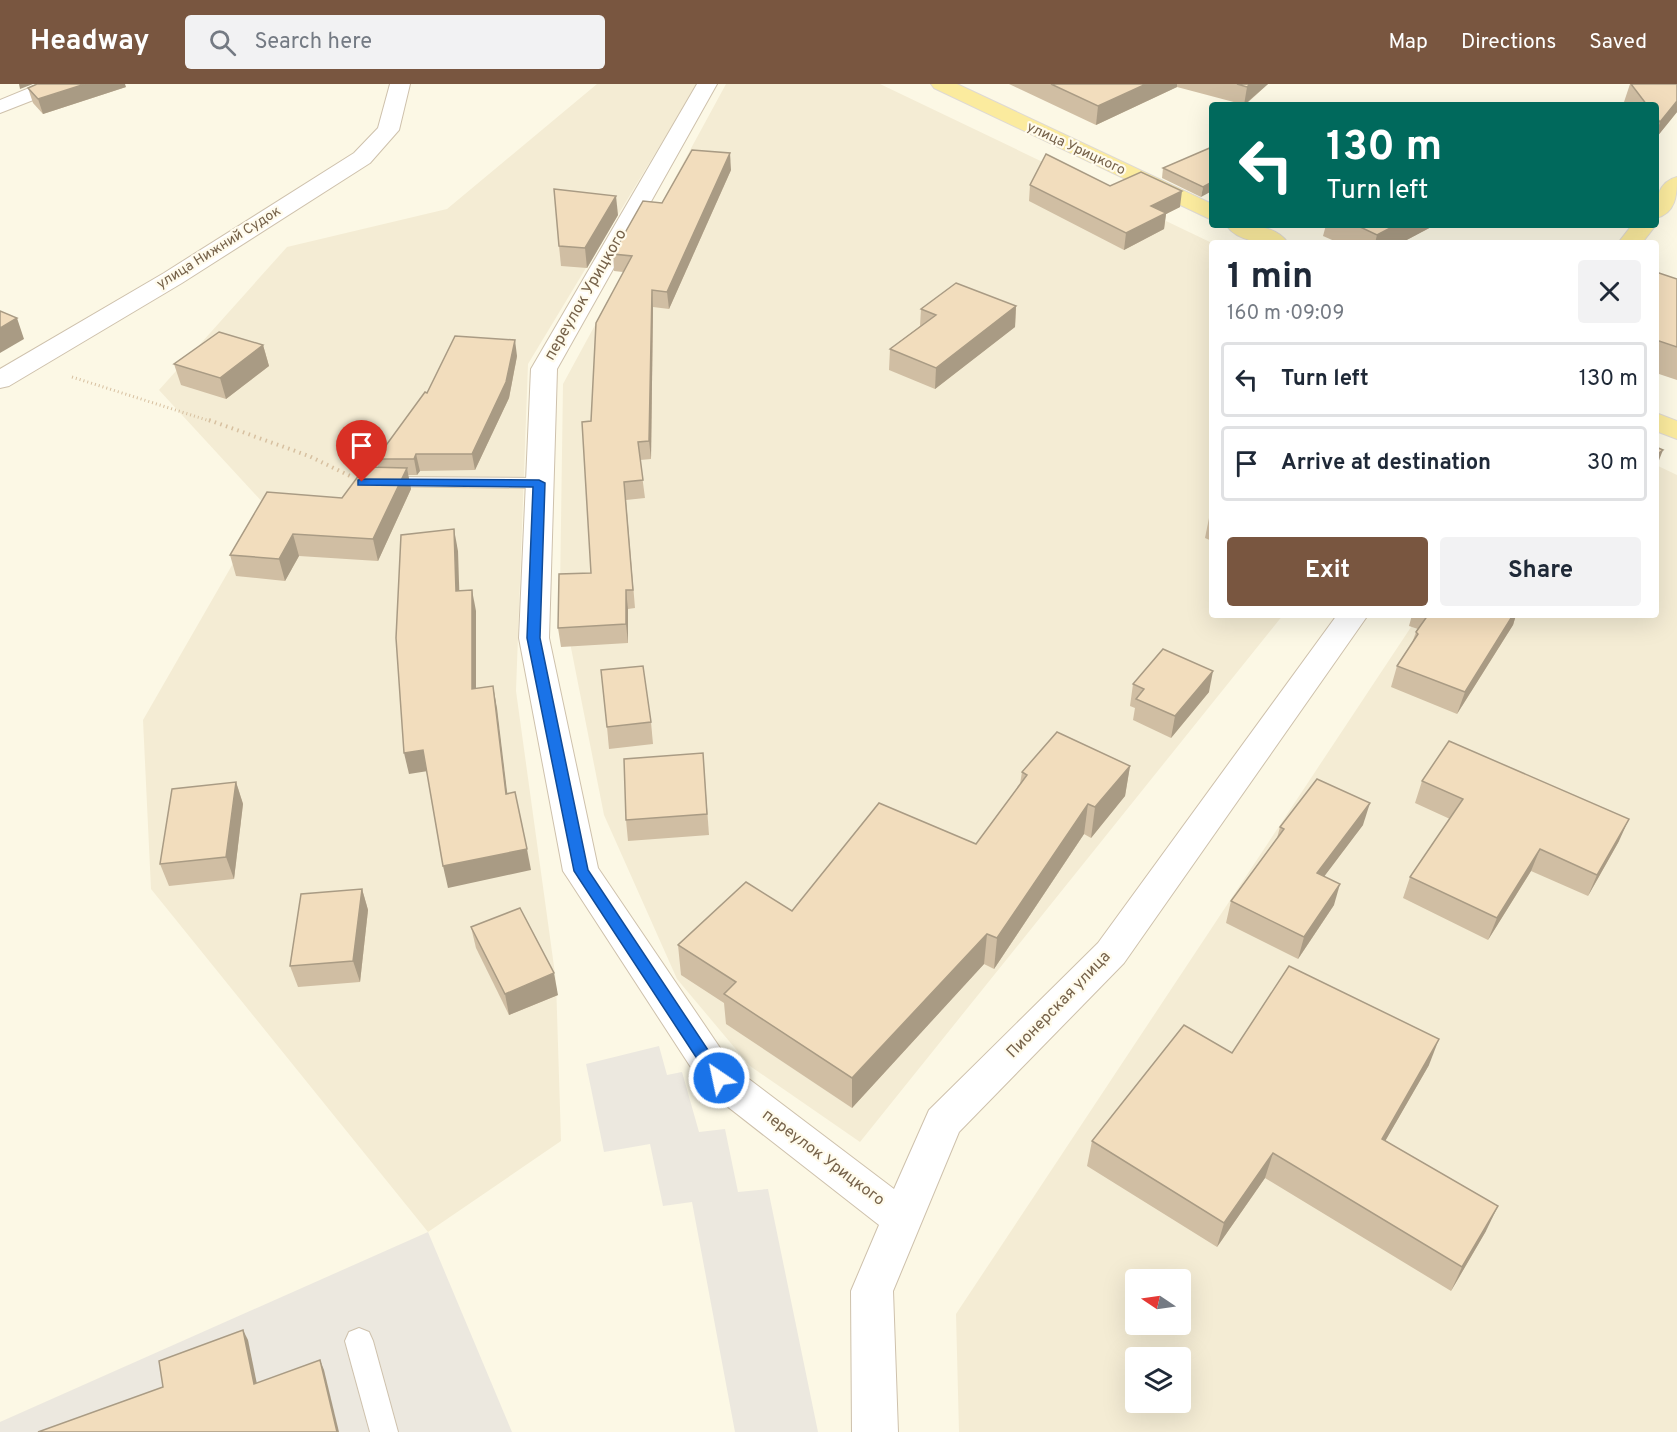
<!DOCTYPE html>
<html lang="en">
<head>
<meta charset="utf-8">
<style>
  :root { --surface:#fff; --page:#f2f2f3; --text:#1f2937; --muted:#747a83; --line:#e0e1e3; --accent:#795640 }
  body { margin:0; font-family:Overpass,sans-serif; background:var(--page); color:var(--text); height:100vh; display:flex; flex-direction:column; font-size:22px; white-space:nowrap }
  * { box-sizing:border-box; margin:0 }
  p { font-size:20px; color:var(--muted) }
  .icon { flex:none; width:33px; height:33px; fill:none; stroke:currentColor; stroke-width:2; stroke-linecap:round; stroke-linejoin:round }
  .map { position:relative; flex:1; overflow:hidden }
  .drawer { position:absolute; left:1209px; top:156px; width:450px; height:378px; display:flex; flex-direction:column; background:var(--surface); border-radius:6px; box-shadow:0 6px 24px #0002 }
  .drawer>* { flex:none }
  .guide { position:absolute; left:1209px; top:18px; width:450px; height:126px; border-radius:6px; box-shadow:0 6px 24px #0002; background:#00695c; color:#fff; overflow:hidden }
  .needle { width:39px; rotate:283deg }
  .tools { position:absolute; left:1125px; top:1185px; display:grid; gap:12px }
  .tools a { display:grid; place-items:center; width:66px; height:66px; border-radius:6px; background:var(--surface); box-shadow:0 6px 24px #0002; font-size:30px }
  .pin { position:absolute; display:grid; place-items:center; width:51px; height:51px; color:#fff; margin:-62px -26px; border-radius:50% 50% 50% 0; rotate:-45deg; box-shadow:0 0 6px #0007 }
  .pin .icon { rotate:45deg }
  .me { position:absolute; width:66px; margin:-33px; rotate:326deg; stroke-linejoin:round; filter:drop-shadow(0 0 4px #0008) }
  .turn { display:flex; align-items:center; gap:21px; height:126px; padding:0 18px; font-size:27px }
  .turn .icon { width:78px; height:78px; stroke-width:2.5 }
  .turn b { display:block; font-size:42px; line-height:51px }
  .round { display:grid; place-items:center; flex:none; width:63px; height:63px; border-radius:6px; background:var(--page) }
  .summary { display:flex; align-items:center; justify-content:space-between; height:102px; padding:0 18px }
  h1 { font-size:36px; font-weight:700; line-height:45px }
  .cta { display:flex; gap:12px; margin-top:auto; padding:12px 18px }
  .cta a { flex:1; height:69px; border-radius:6px; background:var(--accent); color:#fff; font-size:24px; font-weight:700; line-height:69px; text-align:center }
  .cta a+a { background:var(--page); color:var(--text) }
  ul { padding:0; list-style:none }
  li { display:flex; align-items:center; gap:18px; height:75px; margin:0 12px 9px; padding:0 6px; border:3px solid var(--line); border-radius:6px }
  li div { flex:1 }
  li b { display:block; font-size:22px }
  li em { font-style:normal }
  header { display:flex; align-items:center; gap:36px; box-sizing:border-box; height:84px; padding:0 30px; background:var(--accent); color:#fff }
  header strong { font-size:28px }
  nav { display:flex; gap:33px; margin-inline-start:auto; font-size:21px }
  .search { width:420px; height:54px; background:var(--page); display:flex; align-items:center; gap:15px; box-sizing:border-box; padding:0 21px; border-radius:6px; color:var(--muted); font-size:22px }
  .map>svg:first-child { display:block }
  .residential { fill:#f4ecd4; fill-rule:evenodd }
  .industrial { fill:#ece8df }
  .lines { fill:none; stroke-linecap:round; stroke-linejoin:round }
  .service-casing { stroke:#cec1ac; stroke-width:2 }
  .minor-casing { stroke:#cec1ac; stroke-width:2 }
  .primary-casing { stroke:#ded9d4; stroke-width:2 }
  .path-far1 { stroke:#d7c0a0; stroke-width:3; stroke-dasharray:1 3; stroke-linecap:butt }
  .path { stroke:#d7c0a0; stroke-width:4; stroke-dasharray:1.5 4.5; stroke-linecap:butt }
  .service { fill:#fff; fill-rule:evenodd }
  .minor { fill:#fff; fill-rule:evenodd }
  .primary { fill:#fbeb9e; fill-rule:evenodd }
  .wall { fill:#d0bea3 }
  .shaded-wall { fill:#a99b84 }
  .building { fill:#f2ddbd; stroke:#a99b84; stroke-width:1.5 }
  .route { fill:#1a73e8; stroke:#114b97; stroke-width:1.5 }
  .labels { text-anchor:middle; dominant-baseline:central; stroke-width:4.5; stroke-linejoin:round; paint-order:stroke }
  .far-street-label { font-size:14px; fill:#76624a; stroke:#fffbec }
  .street-label { font-size:16px; fill:#76624a; stroke:#fffbec }
</style>
</head>
<body>
<header>
<strong>Headway</strong>
<div class="search"><svg class="icon" aria-label="search" viewBox="0 0 24 24"><circle cx="10" cy="10" r="6"/><path d="M15 15l6 6"/></svg>Search here</div>
<nav><a>Map</a><a>Directions</a><a>Saved</a></nav>
</header>
<div class="map">
<svg width="1677" height="1348" viewBox="0 0 1677 1348">
  <rect width="100%" height="100%" fill="#fcf8e5"/>
  <!-- residential -->
  <g class="residential">
    <path d="M597,0H697L528,280L516,607L556,897L561,1057L428,1148L151,805L143,636L266,422L159,306L287,163L447,125Z"/>
    <path d="M726,0H880L1212,159V531H1283L860,1058L750,982L677,895L604,731L560,508L563,300Z"/>
    <path d="M1656,381L1677,391V1348H959L956,1230L1419,531H1656ZM1136,1196H1180V1240H1136ZM1136,1274H1180V1318H1136Z"/>
  </g>
  <!-- industrial -->
  <g class="industrial">
    <path d="M659,962L667,991L682,988L699,1048L725,1045L738,1108L768,1105L818,1348H735L692,1118L663,1122L650,1060L604,1068L586,980Z"/>
    <path d="M428,1148L512,1348H0V1338Z"/>
  </g>
  <g class="lines">
    <defs>
      <g id="service">
        <path d="M381,393L539,394L545,395L548,399L545,403L539,404L375,402L372,398L375,394Z"/>
        <path d="M359,1244L369,1248L373,1257L398,1348H370L345,1257L349,1248Z"/>
      </g>
      <g id="minor">
        <path d="M39,0H67L64,4L0,29V16Z"/>
        <path d="M390,0H410L399,46L370,79L182,199L9,302L0,304V285L164,189L354,69L378,44Z"/>
        <path d="M697,0H717L557,285L549,554L598,784L733,983L894,1105L929,1026L1098,859L1337,531H1368L1124,879L959,1048L893,1207L898,1348H852L851,1207L879,1141L705,1005L569,796L563,787L519,554L531,285Z"/>
      </g>
      <g id="primary">
        <path d="M931,0H957L1212,120V136L934,4Z"/>
        <path d="M1677,93C1677,111 1676,129 1656,134C1656,117 1657,98 1677,93Z"/>
        <path d="M1226,141C1247,141 1275,140 1288,159C1268,159 1239,160 1226,141Z"/>
        <path d="M1632,141H1656L1642,159H1618Z"/>
        <path d="M1656,329L1677,337V355L1656,347Z"/>
      </g>
    </defs>
    <!-- service casing -->
    <use href="#service" class="service-casing"/>
    <!-- minor casing -->
    <use href="#minor" class="minor-casing"/>
    <!-- primary casing -->
    <use href="#primary" class="primary-casing"/>
    <!-- path-far1 -->
    <path class="path-far1" d="M72,293L213,338"/>
    <!-- path -->
    <path class="path" d="M209,336L309,372L350,392"/>
    <!-- service -->
    <use href="#service" class="service"/>
    <!-- minor -->
    <use href="#minor" class="minor"/>
    <!-- primary -->
    <use href="#primary" class="primary"/>
  </g>
  <!-- wall -->
  <g class="wall">
    <path d="M1009,0H1268L1245,21L1177,3L1096,41Z"/>
    <path d="M1630,0H1677V28L1656,54V21H1626L1624,18Z"/>
    <path d="M126,3L43,30L33,19L28,4Z"/>
    <path d="M1212,63L1201,113L1162,94L1163,84Z"/>
    <path d="M731,86L669,225L653,223L651,375L640,376L645,414L626,416L635,524L628,525V559L561,563L558,544L591,489V337L623,188L614,187L613,170L662,119Z"/>
    <path d="M1030,101L1110,102L1180,123L1166,130L1164,145L1124,166L1029,117Z"/>
    <path d="M618,131L587,184L561,182L559,162Z"/>
    <path d="M1326,141H1435L1401,159H1339L1323,152Z"/>
    <path d="M1656,188L1677,195V296L1656,289Z"/>
    <path d="M1016,222L1015,243L935,305L889,286L890,265L920,242L921,225Z"/>
    <path d="M263,261L269,282L226,315L181,301L174,280Z"/>
    <path d="M517,272L509,314L475,386L420,387L417,391H408L411,405L378,477L299,472L285,497L236,492L230,471L342,414L378,383L376,375L427,309Z"/>
    <path d="M1212,422V457L1205,454L1211,424Z"/>
    <path d="M1412,531H1516L1513,541L1457,630L1391,603L1397,582L1412,559L1416,548L1418,545L1409,542Z"/>
    <path d="M1133,600L1209,608L1171,654L1133,636L1135,624L1130,622Z"/>
    <path d="M651,638L653,660L609,665L607,643Z"/>
    <path d="M703,669L709,751L628,757L626,736Z"/>
    <path d="M1130,682L1125,712L1091,754L1084,750L994,885L984,880L852,1024L726,940L724,919L681,891L678,861L792,827L976,760L1020,700L1022,688Z"/>
    <path d="M1422,697L1619,757L1588,812L1531,787L1488,856L1403,814L1410,793L1450,735L1415,719Z"/>
    <path d="M236,698L243,720L234,795L169,802L160,780Z"/>
    <path d="M1363,741L1324,792L1334,821L1298,875L1226,839L1231,817L1277,754L1280,743Z"/>
    <path d="M362,805L368,826L360,898L298,903L290,882Z"/>
    <path d="M471,843L558,911L509,931L476,864Z"/>
    <path d="M1232,969L1429,981L1385,1057L1486,1147L1451,1207L1265,1094L1217,1163L1087,1082L1092,1057Z"/>
  </g>
  <!-- shaded-wall -->
  <g class="shaded-wall">
    <path d="M19,0H33L20,5Z"/>
    <path d="M85,0H125L126,3L43,30L38,15Z"/>
    <path d="M1146,0H1177V3L1096,41L1098,22Z"/>
    <path d="M1250,0H1268L1244,21L1247,3Z"/>
    <path d="M1677,17V28L1656,54V50L1660,38Z"/>
    <path d="M730,69L731,86L669,225L667,208Z"/>
    <path d="M1212,98V107L1201,113L1203,103Z"/>
    <path d="M1182,107L1180,123L1166,130L1164,145L1124,166L1126,149L1151,122Z"/>
    <path d="M616,112L618,131L587,184L585,164Z"/>
    <path d="M1396,141H1435L1401,159H1375L1377,151Z"/>
    <path d="M652,206L653,223L651,375L649,357Z"/>
    <path d="M1016,222L1015,243L935,305L936,284Z"/>
    <path d="M17,234L24,255L0,269V244Z"/>
    <path d="M515,256L517,272L509,314L475,386L472,370Z"/>
    <path d="M263,261L269,282L226,315L220,294Z"/>
    <path d="M1663,366L1656,384V371Z"/>
    <path d="M416,370L420,387L417,391L414,375Z"/>
    <path d="M407,384L411,405L378,477L373,455Z"/>
    <path d="M454,445L458,467L460,529L456,507Z"/>
    <path d="M293,450L299,472L285,497L279,475Z"/>
    <path d="M472,506L476,527V627L472,605Z"/>
    <path d="M626,506L628,525V559L626,540Z"/>
    <path d="M1513,531H1516L1513,541L1457,630L1465,608Z"/>
    <path d="M1213,587L1209,608L1171,654L1175,632Z"/>
    <path d="M493,602L497,624L510,732L506,710Z"/>
    <path d="M423,666L428,687L409,690L404,669Z"/>
    <path d="M1130,682L1125,712L1091,754L1095,723Z"/>
    <path d="M236,698L243,720L234,795L226,773Z"/>
    <path d="M1370,719L1363,741L1311,810L1317,789Z"/>
    <path d="M1088,720L1084,750L994,885L997,854Z"/>
    <path d="M1629,735L1619,757L1588,812L1597,791Z"/>
    <path d="M527,765L531,786L448,804L443,782Z"/>
    <path d="M1540,765L1531,787L1488,856L1497,834Z"/>
    <path d="M1340,800L1334,821L1298,875L1304,853Z"/>
    <path d="M362,805L368,826L360,898L353,877Z"/>
    <path d="M987,850L984,880L852,1024V994Z"/>
    <path d="M554,889L558,911L509,931L505,910Z"/>
    <path d="M1439,955L1429,981L1372,1080L1382,1055Z"/>
    <path d="M1273,1069L1265,1094L1217,1163L1224,1139Z"/>
    <path d="M1498,1122L1486,1147L1451,1207L1462,1183Z"/>
    <path d="M243,1246L248,1256L259,1310L254,1300Z"/>
    <path d="M320,1276L324,1286L339,1348H337Z"/>
  </g>
  <!-- building -->
  <g class="building">
    <path d="M37,0H85L38,15L28,4Z"/>
    <path d="M1051,0H1146L1098,22Z"/>
    <path d="M1237,0H1250L1247,3Z"/>
    <path d="M1631,0H1677V17L1660,38L1656,33V21H1647Z"/>
    <path d="M1212,63V98L1203,103L1163,84Z"/>
    <path d="M692,66L730,69L667,208L652,206L649,357L638,358L643,396L624,398L633,506H626V540L558,544L559,490L591,489L582,338L591,337L596,239L632,172L613,170L643,117L662,119Z"/>
    <path d="M1046,70L1110,102L1141,88L1182,107L1151,122L1166,129L1126,149L1030,101Z"/>
    <path d="M554,105L616,112L585,164L559,162Z"/>
    <path d="M1356,141H1396L1377,151Z"/>
    <path d="M1656,188L1677,195V263L1656,256Z"/>
    <path d="M956,199L1016,222L936,284L890,265L936,231L921,225Z"/>
    <path d="M0,227L17,234L0,244Z"/>
    <path d="M219,248L263,261L220,294L174,280Z"/>
    <path d="M455,252L515,256L506,298L472,370H416L414,375H376L425,308L427,309Z"/>
    <path d="M1656,363L1663,366L1656,371Z"/>
    <path d="M365,383L407,384L373,455L293,450L279,475L230,471L267,408L342,414Z"/>
    <path d="M454,445L456,507L472,506V605L493,602L506,710L515,708L527,765L443,782L423,666L404,669L396,554L401,451Z"/>
    <path d="M1428,531H1513L1465,608L1397,582L1418,550L1416,548Z"/>
    <path d="M1163,565L1213,587L1175,632L1136,615L1144,605L1133,600Z"/>
    <path d="M643,582L651,638L607,643L601,586Z"/>
    <path d="M1057,648L1130,682L1095,723L1088,720L997,854L987,850L852,994L724,910L736,898L678,861L746,798L792,827L879,719L976,760L1027,691L1022,688Z"/>
    <path d="M1449,657L1629,735L1597,791L1540,765L1497,834L1410,793L1463,715L1422,697Z"/>
    <path d="M703,669L707,730L626,736L624,675Z"/>
    <path d="M1317,695L1370,719L1317,789L1340,800L1304,853L1231,817L1284,745L1280,743Z"/>
    <path d="M236,698L226,773L160,780L172,705Z"/>
    <path d="M362,805L353,877L290,882L301,810Z"/>
    <path d="M520,824L554,889L505,910L471,843Z"/>
    <path d="M1289,882L1439,955L1382,1055L1498,1122L1462,1183L1273,1069L1224,1139L1092,1057L1184,941L1232,969Z"/>
    <path d="M243,1246L254,1300L320,1276L337,1348H38L163,1303L159,1277Z"/>
  </g>
  <!-- route -->
  <path class="route" d="M362,395L539,396L545,399L540,554L588,786L724,990L727,994L724,999L719,1001L713,999L574,787L527,554L533,403L358,401V396Z"/>
  <g class="labels">
    <!-- far-street labels -->
    <g class="far-street-label">
      <text transform="translate(1076 65) rotate(25)">улица Урицкого</text>
      <text transform="translate(219 164) rotate(-32)">улица Нижний Судок</text>
    </g>
    <!-- street labels -->
    <g class="street-label">
      <text transform="translate(586 211) rotate(-60)">переулок Урицкого</text>
      <text transform="translate(1059 921) rotate(-46)">Пионерская улица</text>
      <text transform="translate(823 1074) rotate(37)">переулок Урицкого</text>
    </g>
  </g>
</svg>
<div class="tools">
<a><svg class="needle" viewBox="-14 -14 28 28"><path d="M0-13l5 13h-10z" fill="#e53935"/><path d="M0 13l5-13h-10z" fill="#747a83"/></svg></a>
<a><svg class="icon" aria-label="layers" viewBox="0 0 24 24"><path d="M12 4l9 5-9 5-9-5zM3 14l9 5 9-5"/></svg></a>
</div>
<div class="pin" style="left:362px;top:398px;background:#d93025"><svg class="icon" aria-label="arrive" viewBox="0 0 24 24"><path d="M6 21V4h12l-3 4 3 4H6"/></svg></div>
<svg class="me" style="left:719px;top:994px" viewBox="-20 -20 40 40"><circle r="17" fill="#1a73e8" stroke="#fff" stroke-width="3"/><path d="M0-11L8 9 0 5-8 9z" fill="#fff"/></svg>
<div class="guide">
<div class="turn"><svg class="icon" aria-label="left" viewBox="0 0 24 24"><path d="M17 20v-9H6M10 6l-5 5 5 5"/></svg><div><b>130 m</b>Turn left</div></div>
</div>
<section class="drawer">
<div class="summary"><div><h1>1 min</h1><p>160 m · 09:09</p></div><a class="round"><svg class="icon" aria-label="close" viewBox="0 0 24 24"><path d="M6 6l12 12M18 6L6 18"/></svg></a></div>
<ul>
<li><svg class="icon" aria-label="left" viewBox="0 0 24 24"><path d="M17 20v-9H6M10 6l-5 5 5 5"/></svg><div><b>Turn left</b></div><em>130 m</em></li>
<li><svg class="icon" aria-label="arrive" viewBox="0 0 24 24"><path d="M6 21V4h12l-3 4 3 4H6"/></svg><div><b>Arrive at destination</b></div><em>30 m</em></li>
</ul>
<div class="cta"><a>Exit</a><a>Share</a></div>
</section>
</div>
</body>
</html>
